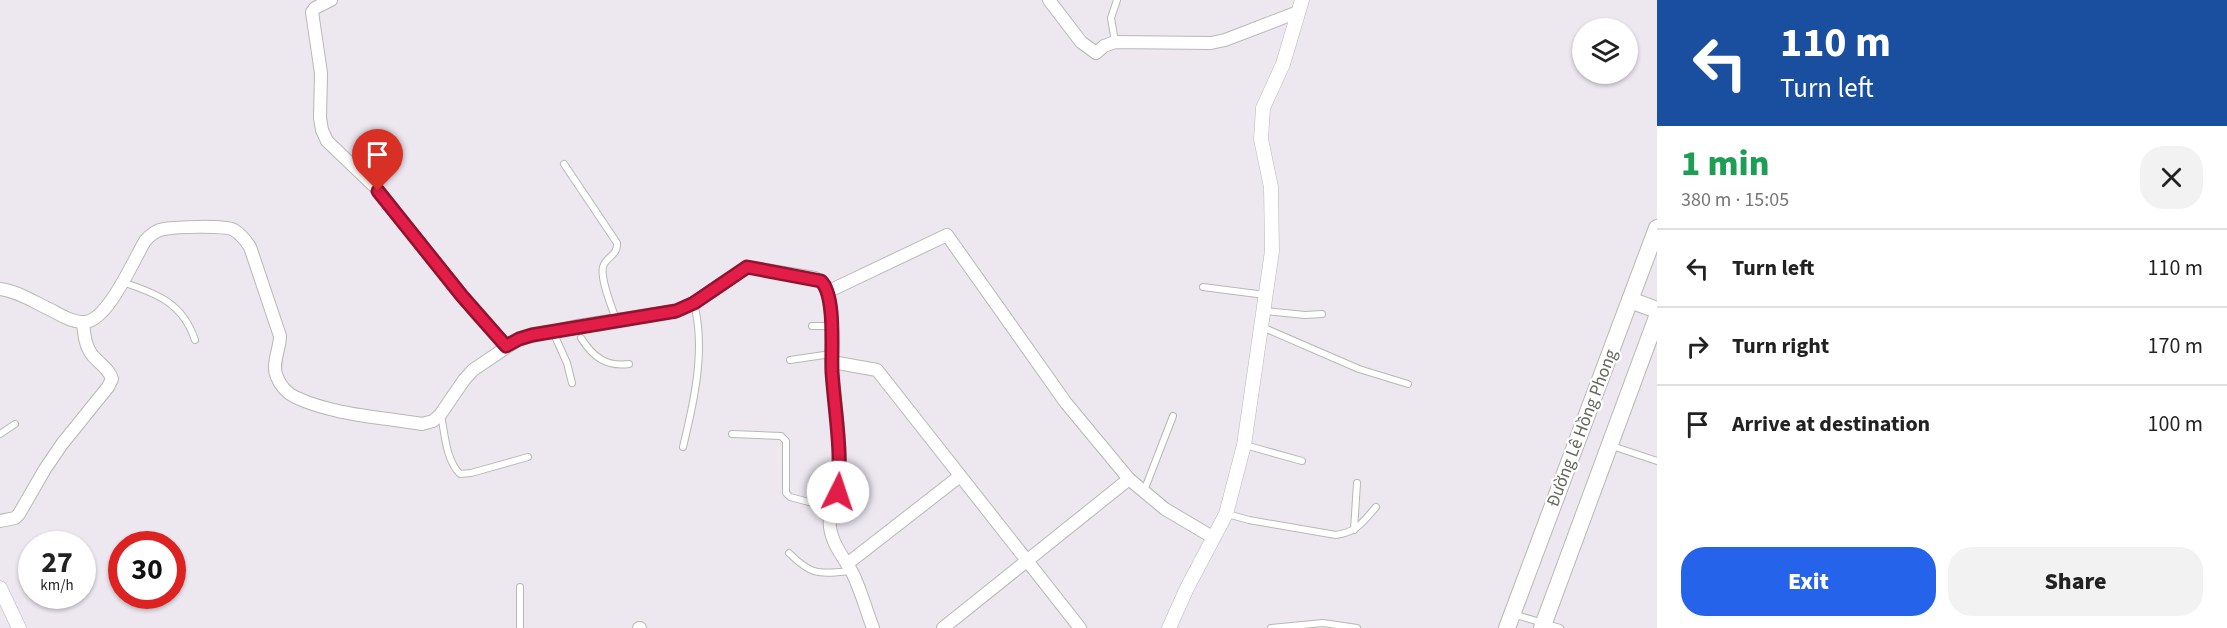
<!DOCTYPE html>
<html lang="en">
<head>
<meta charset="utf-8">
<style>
  :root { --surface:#fff; --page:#f2f2f2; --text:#222; --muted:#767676; --line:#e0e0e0; --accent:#2563eb }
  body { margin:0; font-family:"Source Sans 3",sans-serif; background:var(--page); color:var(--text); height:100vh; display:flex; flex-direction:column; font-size:22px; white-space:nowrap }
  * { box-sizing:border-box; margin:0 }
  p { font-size:20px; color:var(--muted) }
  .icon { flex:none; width:33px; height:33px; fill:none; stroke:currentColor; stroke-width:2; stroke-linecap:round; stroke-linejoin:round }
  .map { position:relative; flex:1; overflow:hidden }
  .side { display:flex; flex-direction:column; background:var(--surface); width:570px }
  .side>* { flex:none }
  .top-card { background:#1a4fa0; color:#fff; overflow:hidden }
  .controls { position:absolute; left:1572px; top:18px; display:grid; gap:12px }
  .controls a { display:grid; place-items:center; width:66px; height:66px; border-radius:50%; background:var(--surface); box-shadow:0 2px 4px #0004; font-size:30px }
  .speed { position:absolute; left:18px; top:531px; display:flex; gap:12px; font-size:30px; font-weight:700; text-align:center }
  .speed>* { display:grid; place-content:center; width:78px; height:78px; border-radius:50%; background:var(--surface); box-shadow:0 2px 4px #0004; line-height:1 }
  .speed small { font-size:15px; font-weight:400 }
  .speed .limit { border:9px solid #d22; background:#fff; color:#111 }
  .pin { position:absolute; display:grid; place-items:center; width:51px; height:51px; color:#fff; margin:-62px -26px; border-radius:50% 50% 50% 0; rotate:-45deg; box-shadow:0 0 6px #0007 }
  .pin .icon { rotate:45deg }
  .me { position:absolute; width:66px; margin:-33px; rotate:4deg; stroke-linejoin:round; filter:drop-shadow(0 0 4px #0008) }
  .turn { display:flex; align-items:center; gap:21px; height:126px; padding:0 24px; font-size:27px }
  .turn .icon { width:78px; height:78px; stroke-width:2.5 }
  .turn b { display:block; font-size:42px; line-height:51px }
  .round { display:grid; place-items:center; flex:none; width:63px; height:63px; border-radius:24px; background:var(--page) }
  .head { display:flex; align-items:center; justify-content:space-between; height:102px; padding:0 24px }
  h1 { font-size:36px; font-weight:800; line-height:45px; color:#1e9e55 }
  .action { display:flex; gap:12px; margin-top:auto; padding:12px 24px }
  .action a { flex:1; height:69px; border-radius:24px; background:var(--accent); color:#fff; font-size:24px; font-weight:800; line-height:69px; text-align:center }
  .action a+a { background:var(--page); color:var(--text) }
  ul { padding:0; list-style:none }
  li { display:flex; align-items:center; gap:18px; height:78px; padding:0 24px; border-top:2px solid var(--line) }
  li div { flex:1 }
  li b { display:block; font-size:22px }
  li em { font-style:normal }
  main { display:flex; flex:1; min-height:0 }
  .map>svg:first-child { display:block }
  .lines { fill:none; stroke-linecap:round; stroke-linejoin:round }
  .service-casing { stroke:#b6b9b3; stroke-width:8 }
  .minor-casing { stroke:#b6b9b3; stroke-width:14 }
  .tertiary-casing { stroke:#b6b9b3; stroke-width:15 }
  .secondary-casing { stroke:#b6b9b2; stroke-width:18 }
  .service { stroke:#fff; stroke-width:6 }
  .minor { stroke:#fff; stroke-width:12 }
  .tertiary { stroke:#fff; stroke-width:14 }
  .secondary { stroke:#fff; stroke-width:16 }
  .route-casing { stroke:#92132f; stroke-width:15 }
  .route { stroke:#e11d48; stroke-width:10 }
  .labels { text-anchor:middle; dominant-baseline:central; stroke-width:4.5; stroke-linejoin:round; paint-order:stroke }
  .street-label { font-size:18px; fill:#64675f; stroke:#fff }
</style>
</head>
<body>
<main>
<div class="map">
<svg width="1657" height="628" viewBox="0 0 1657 628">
  <rect width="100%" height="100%" fill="#ede8f0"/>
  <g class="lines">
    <defs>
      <g id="service">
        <path d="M1115,42L1111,18L1117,0"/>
        <path d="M564,164L617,243C618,256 606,256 603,267C600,279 612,307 616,320"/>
        <path d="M122,282C156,293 183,303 195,340"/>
        <path d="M1203,287L1265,295"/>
        <path d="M1264,311L1305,315L1322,314"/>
        <path d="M812,326H831"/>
        <path d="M1262,327L1359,369L1408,384"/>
        <path d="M553,332L567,363L572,383"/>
        <path d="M581,338C593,357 606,367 629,364"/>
        <path d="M790,360L831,354"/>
        <path d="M441,415C445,435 446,460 460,474L471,473L528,457"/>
        <path d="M0,434L15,424"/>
        <path d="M732,434L781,436L786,441V493L790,497L832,508"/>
        <path d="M1245,445L1302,461"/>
        <path d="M1612,446L1657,461"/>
        <path d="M683,447C694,402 706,349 694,304"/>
        <path d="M1144,491L1173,416"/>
        <path d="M1227,514L1249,520L1336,535C1357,532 1362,523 1376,507"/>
        <path d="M1354,530L1357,483"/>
        <path d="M789,553C812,576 819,574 850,571"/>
        <path d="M1513,614L1560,628"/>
        <path d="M520,628V587"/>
        <path d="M1271,628L1323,623L1357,628"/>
      </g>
      <g id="minor">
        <path d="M331,0L315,8L312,12L321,73L320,118L322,130L327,141L375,187L474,311L506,346"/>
        <path d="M1049,0L1081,42L1096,53L1104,46L1115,42L1211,43L1225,40L1298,12"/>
        <path d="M0,289C17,291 32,301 47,308C58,313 73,324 86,322C109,318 133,261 145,241C150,235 156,230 164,229C176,227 224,225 234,230C241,234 246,241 250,247L280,336C280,349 271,365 277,377C280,385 287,393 295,397C333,415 381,417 422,424L433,421L440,415L464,380L473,370L519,339L577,326L676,311L694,303L747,267L815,278L825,285C835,312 830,344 832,372C835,406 841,439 840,473C839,491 828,510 830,527C832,544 844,558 852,572C861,590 866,610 873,628"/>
        <path d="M827,292L947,235L1066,403L1129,479L1165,509L1214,538"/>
        <path d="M832,362L877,370L1080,628"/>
        <path d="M0,521L15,518L19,514L45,469L62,444L108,387L112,379C109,369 100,364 93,356C85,347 84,333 83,322"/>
        <path d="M847,564L960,476"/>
        <path d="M639,628H640"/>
        <path d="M943,628L1129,479"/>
      </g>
      <g id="tertiary">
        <path d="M0,588L19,628"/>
        <path d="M1169,628L1187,588L1226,514L1244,445L1272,251L1271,187L1261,139L1263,108L1283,64L1302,0"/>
      </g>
      <g id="secondary">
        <path d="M1630,300L1657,310"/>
        <path d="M1507,628L1657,228"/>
        <path d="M1542,628L1657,317"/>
      </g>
    </defs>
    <!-- service casing -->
    <use href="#service" class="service-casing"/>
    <!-- minor casing -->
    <use href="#minor" class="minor-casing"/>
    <!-- tertiary casing -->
    <use href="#tertiary" class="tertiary-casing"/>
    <!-- secondary casing -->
    <use href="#secondary" class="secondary-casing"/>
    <!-- service -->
    <use href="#service" class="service"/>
    <!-- minor -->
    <use href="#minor" class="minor"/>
    <!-- tertiary -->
    <use href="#tertiary" class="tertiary"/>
    <!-- secondary -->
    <use href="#secondary" class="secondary"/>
  </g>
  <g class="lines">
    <defs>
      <path id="route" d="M378,191L462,296L506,346L519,339L532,335L676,311L694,303L747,267L821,281C836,296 831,349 832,372C835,414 842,449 838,492"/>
    </defs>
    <!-- route casing -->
    <use href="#route" class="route-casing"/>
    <!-- route -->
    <use href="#route" class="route"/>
  </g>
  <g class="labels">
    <!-- street labels -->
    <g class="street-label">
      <text transform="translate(1582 428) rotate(-69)">Đường Lê Hồng Phong</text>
    </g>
  </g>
</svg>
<div class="controls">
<a><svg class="icon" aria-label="layers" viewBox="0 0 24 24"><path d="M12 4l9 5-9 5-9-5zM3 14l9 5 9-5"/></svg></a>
</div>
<div class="speed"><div>27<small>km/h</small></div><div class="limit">30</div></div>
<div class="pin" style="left:378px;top:191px;background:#d93025"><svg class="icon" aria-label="arrive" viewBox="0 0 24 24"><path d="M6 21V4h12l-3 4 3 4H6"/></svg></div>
<svg class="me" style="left:838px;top:492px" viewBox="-20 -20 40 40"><circle r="19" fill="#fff"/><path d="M0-13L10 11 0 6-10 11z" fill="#e11d48"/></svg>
</div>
<section class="side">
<div class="top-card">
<div class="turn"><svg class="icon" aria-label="left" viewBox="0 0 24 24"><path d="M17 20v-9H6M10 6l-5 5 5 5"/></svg><div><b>110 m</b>Turn left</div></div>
</div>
<div class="head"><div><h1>1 min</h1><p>380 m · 15:05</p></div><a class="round"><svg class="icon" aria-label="close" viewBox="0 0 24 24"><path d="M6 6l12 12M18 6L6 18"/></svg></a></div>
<ul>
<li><svg class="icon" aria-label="left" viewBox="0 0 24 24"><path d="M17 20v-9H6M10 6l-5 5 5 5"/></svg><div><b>Turn left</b></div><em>110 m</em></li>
<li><svg class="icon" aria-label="right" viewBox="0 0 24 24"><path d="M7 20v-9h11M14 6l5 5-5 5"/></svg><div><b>Turn right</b></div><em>170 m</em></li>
<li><svg class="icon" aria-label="arrive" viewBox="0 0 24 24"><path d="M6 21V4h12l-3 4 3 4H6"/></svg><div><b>Arrive at destination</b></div><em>100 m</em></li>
</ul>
<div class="action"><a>Exit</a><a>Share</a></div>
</section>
</main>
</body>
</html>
